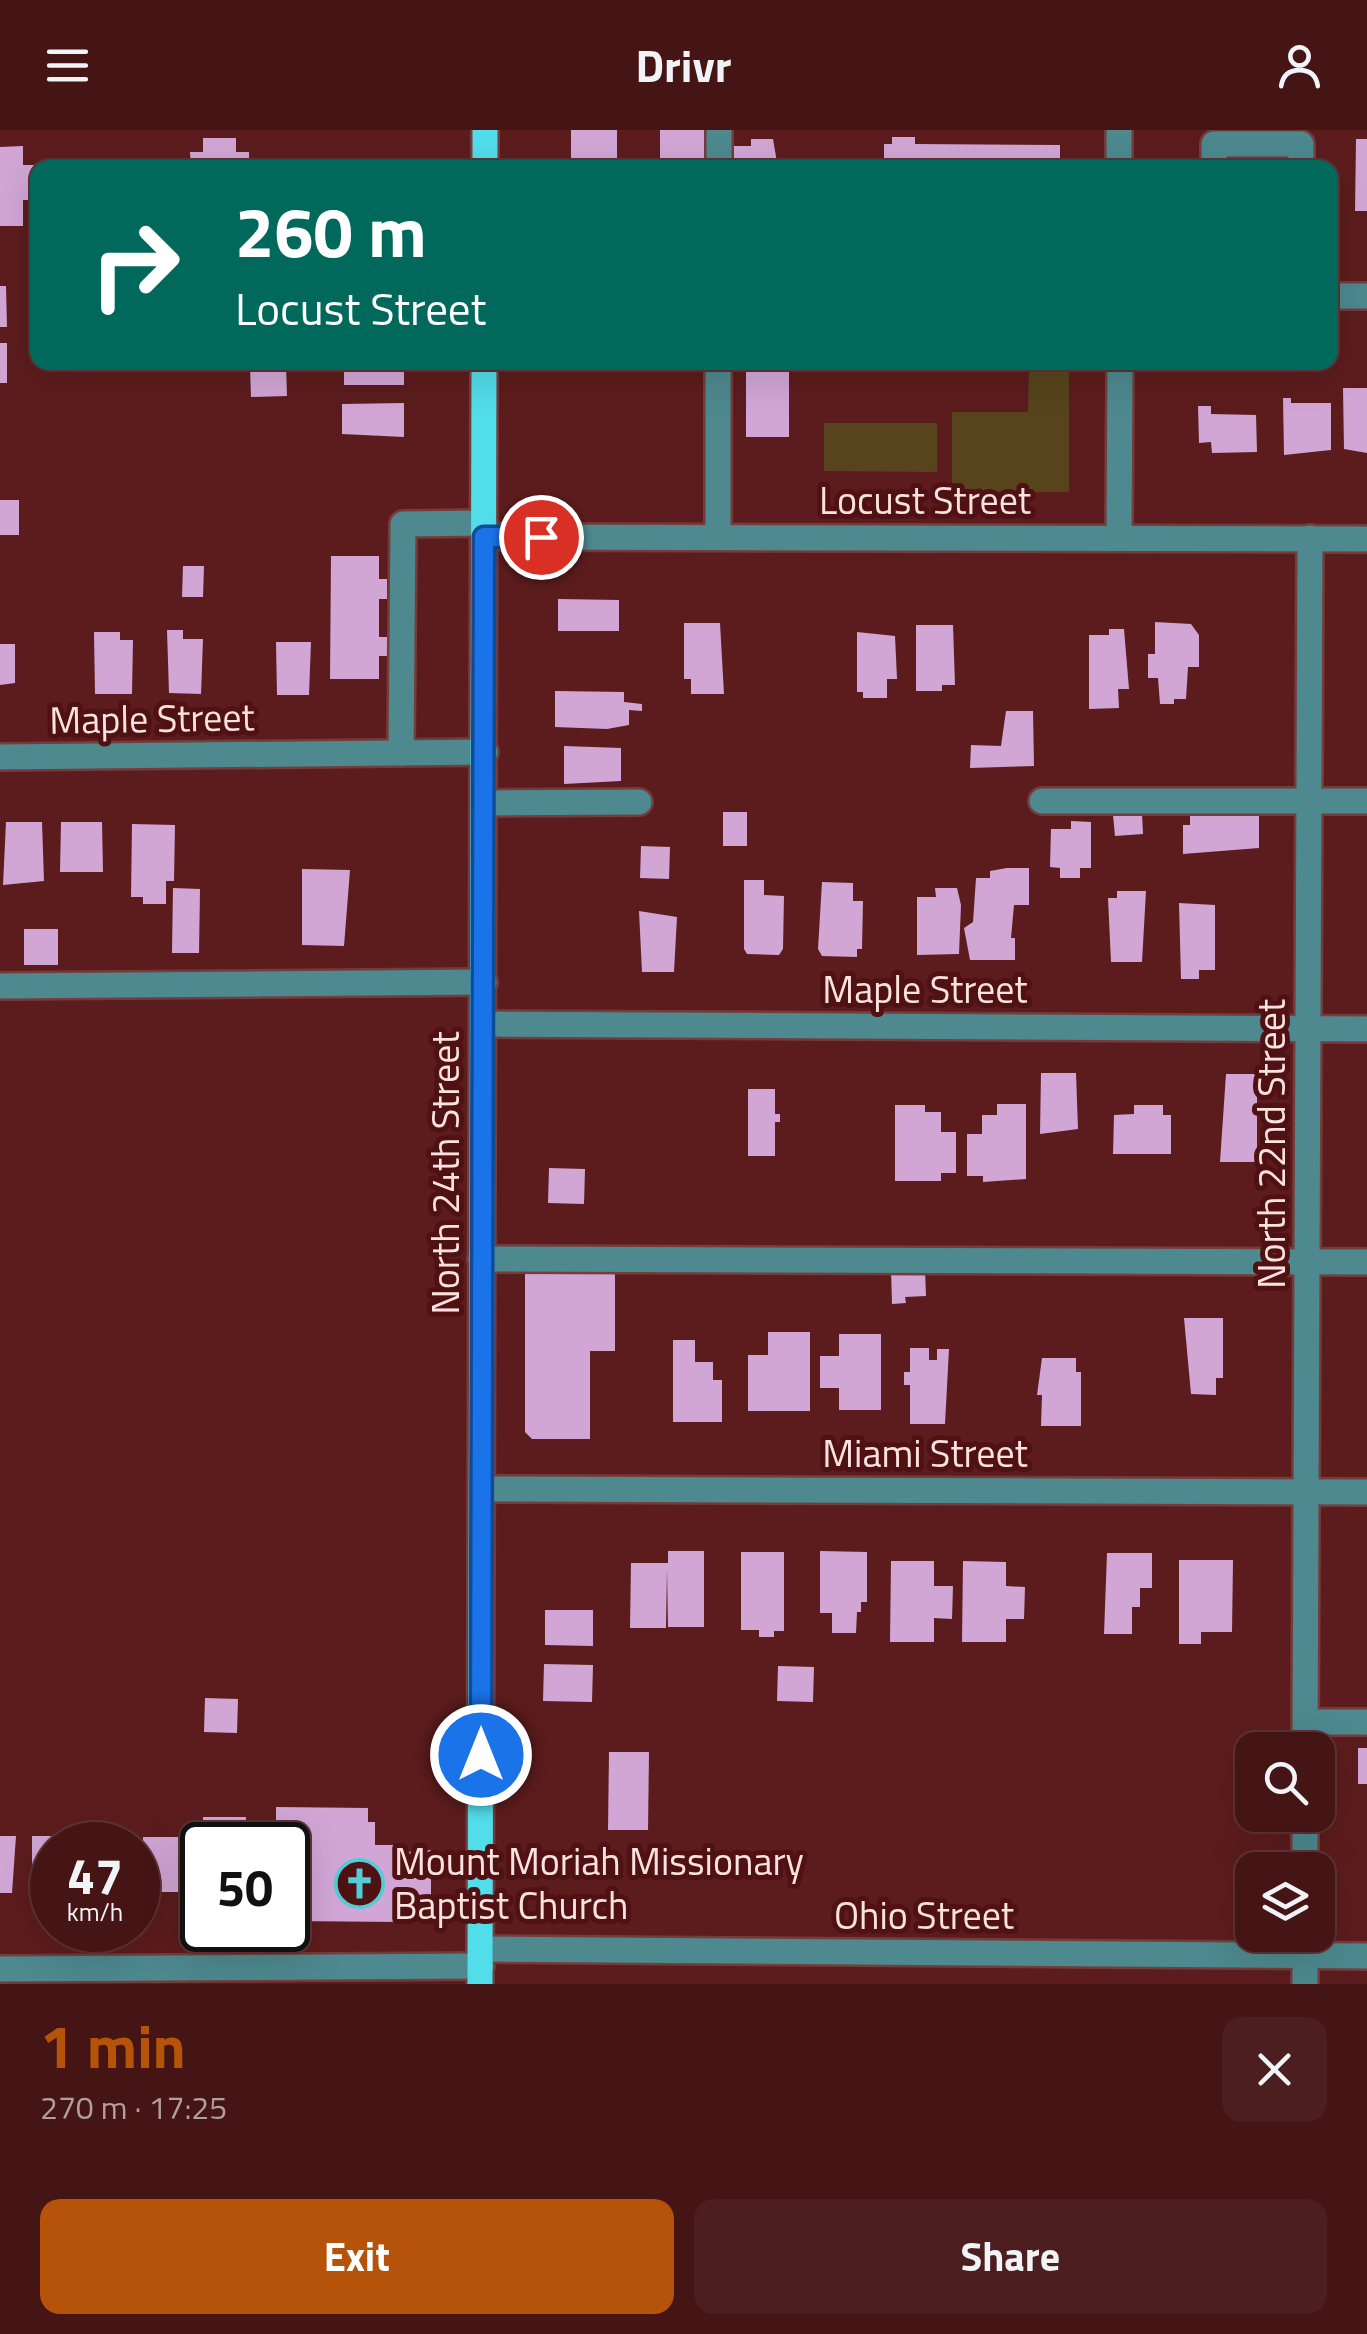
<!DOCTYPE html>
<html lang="en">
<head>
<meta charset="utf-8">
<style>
  :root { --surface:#451516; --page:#4c1e1f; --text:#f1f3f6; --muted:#b09fa1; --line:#5d3435; --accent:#b45309 }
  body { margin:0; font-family:"Titillium Web",sans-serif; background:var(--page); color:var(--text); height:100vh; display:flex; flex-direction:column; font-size:38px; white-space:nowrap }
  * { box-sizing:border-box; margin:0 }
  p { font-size:32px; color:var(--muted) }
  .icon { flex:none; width:55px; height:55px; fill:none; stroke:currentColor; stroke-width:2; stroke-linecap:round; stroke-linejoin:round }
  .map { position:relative; height:1854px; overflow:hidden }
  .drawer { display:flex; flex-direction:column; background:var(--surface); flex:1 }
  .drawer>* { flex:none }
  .top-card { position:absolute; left:30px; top:30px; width:1308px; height:210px; border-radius:20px; box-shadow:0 10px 40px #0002,0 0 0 2px var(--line); background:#00695c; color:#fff; overflow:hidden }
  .tools { position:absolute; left:1235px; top:1602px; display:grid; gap:20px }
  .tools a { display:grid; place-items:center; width:100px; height:100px; border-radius:20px; background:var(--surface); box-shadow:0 10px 40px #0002,0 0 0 2px var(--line); font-size:50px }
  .speed { position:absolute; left:30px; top:1692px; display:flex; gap:20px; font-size:50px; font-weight:700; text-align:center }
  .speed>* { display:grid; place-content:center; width:130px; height:130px; border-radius:50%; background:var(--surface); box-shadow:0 10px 40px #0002,0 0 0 2px var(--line); line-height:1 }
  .speed small { font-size:25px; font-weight:400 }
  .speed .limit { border:5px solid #111; border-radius:15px; background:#fff; color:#111 }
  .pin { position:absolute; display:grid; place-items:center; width:85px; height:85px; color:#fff; margin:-42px; border:5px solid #fff; border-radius:50%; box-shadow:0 2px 10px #0007 }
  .me { position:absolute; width:110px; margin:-55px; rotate:0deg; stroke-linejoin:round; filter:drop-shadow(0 0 8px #0008) }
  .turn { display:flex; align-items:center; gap:35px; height:210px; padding:0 40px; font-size:45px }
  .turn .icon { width:130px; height:130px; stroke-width:2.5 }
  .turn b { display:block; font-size:70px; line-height:85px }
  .round { display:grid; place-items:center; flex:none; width:105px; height:105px; border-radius:20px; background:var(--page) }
  .summary { display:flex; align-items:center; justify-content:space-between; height:170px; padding:0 40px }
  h1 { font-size:60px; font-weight:700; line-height:75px; color:var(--accent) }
  .cta { display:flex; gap:20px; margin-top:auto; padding:20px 40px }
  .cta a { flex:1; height:115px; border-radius:20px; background:var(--accent); color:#fff; font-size:40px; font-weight:700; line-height:115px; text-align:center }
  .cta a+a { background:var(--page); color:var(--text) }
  header { display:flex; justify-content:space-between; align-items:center; height:130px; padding:0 40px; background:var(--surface); font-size:45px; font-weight:700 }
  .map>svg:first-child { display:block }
  .green { fill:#57441d }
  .building { fill:#d1a6d5 }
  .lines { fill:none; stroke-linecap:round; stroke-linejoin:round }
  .minor-casing { stroke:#753c3c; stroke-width:30 }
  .major-casing { stroke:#753c3c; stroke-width:30 }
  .minor { stroke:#4d898f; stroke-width:25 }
  .major { stroke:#52ddea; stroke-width:25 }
  .route-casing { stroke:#114b97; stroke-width:25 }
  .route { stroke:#1a73e8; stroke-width:18 }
  .labels { text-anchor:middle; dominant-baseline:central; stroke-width:10; stroke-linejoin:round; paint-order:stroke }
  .street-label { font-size:38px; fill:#fbe2e0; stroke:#501113 }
  .poi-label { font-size:38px; fill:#fbe2e0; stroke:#501113; text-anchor:start }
</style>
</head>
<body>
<header><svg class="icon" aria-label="menu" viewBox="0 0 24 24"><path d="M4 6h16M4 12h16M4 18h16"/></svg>Drivr<svg class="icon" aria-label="person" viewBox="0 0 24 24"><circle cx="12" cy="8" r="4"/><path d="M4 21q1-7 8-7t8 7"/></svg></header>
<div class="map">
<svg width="1367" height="1854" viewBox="0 0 1367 1854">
  <rect width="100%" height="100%" fill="#5c1c1d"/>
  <!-- green -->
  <g class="green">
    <path d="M1029,233H1069V362H952V282H1028Z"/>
    <path d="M824,293H937V342L824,341Z"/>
  </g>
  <!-- building -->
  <g class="building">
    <rect x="571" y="0" width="46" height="38"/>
    <rect x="660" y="0" width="48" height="38"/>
    <path d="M892,7H915V14L1060,15V38H884V14H892Z"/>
    <path d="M203,8H236V22H249V38H191L190,22H203Z"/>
    <path d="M751,9H773L778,38H734V16H751Z"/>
    <path d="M1356,9H1367V81H1355Z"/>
    <path d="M23,16V35H38V70H23V96H0V17Z"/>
    <path d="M0,156H6L7,197H0Z"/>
    <rect x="0" y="213" width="7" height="40"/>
    <rect x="344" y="232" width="60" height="23"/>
    <rect x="746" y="232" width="43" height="75"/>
    <path d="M286,236L287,266L251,267L250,237Z"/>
    <path d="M1343,258H1367V323L1344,319Z"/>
    <path d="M1283,268H1291V273H1331V320L1284,325Z"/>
    <path d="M404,273V307L342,304V274Z"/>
    <path d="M1198,276H1211V284L1256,285L1257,322L1212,323L1211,312L1199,313Z"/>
    <rect x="0" y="370" width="19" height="35"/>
    <path d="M331,426H379V449H387V469H379V507H387V526H379V549H330Z"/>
    <path d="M183,436H204L203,467H182Z"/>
    <path d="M558,469L619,470V501H558Z"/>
    <path d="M1155,492L1191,494L1199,505V537H1188L1186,569H1174V574H1160L1158,548H1148V524H1155Z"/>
    <path d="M684,493H720L724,564H691V549H684Z"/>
    <path d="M916,495H953L955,555H942V561H916Z"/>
    <path d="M1109,499H1124L1129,559H1118L1119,578L1089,579V505H1109Z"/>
    <path d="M167,500H183V509H203L201,564L169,563Z"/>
    <path d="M94,502H120V510H133L132,564H95Z"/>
    <path d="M857,502L895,506L897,549H887V568H863V562H857Z"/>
    <path d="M276,512H311L309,565H277Z"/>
    <path d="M0,514H15V553L0,555Z"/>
    <path d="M555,561L624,562V572L642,574V581L629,580V595L607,599L555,597Z"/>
    <path d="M1006,581H1033L1034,636L970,638L971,615L1001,616Z"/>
    <path d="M564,616L621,618V651L564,654Z"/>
    <rect x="723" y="682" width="24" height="34"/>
    <path d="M1142,683L1143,704L1115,706L1113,685Z"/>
    <path d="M1190,686H1259V718L1183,724V695H1190Z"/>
    <path d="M1071,691L1091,692V738H1080V748H1060V738L1050,737L1051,699H1071Z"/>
    <path d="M6,692H42L44,751L3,755Z"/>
    <path d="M61,692H102L103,742H60Z"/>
    <path d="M132,694L175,695L174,751H166V774H143V767H131Z"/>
    <path d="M641,716L670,717L669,749L640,748Z"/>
    <path d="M1007,738H1029V775H1014L1011,808H1015V830H970L964,798L973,792L976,748H990V741Z"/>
    <path d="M302,739L350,740L344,816L302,815Z"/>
    <path d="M744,750H764V765L784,766L783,819L779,825L747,824L744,819Z"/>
    <path d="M822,752L853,753V771H863L862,819H857V827L822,826L818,819Z"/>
    <path d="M173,758L200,759L199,823H172Z"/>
    <path d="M935,758H957L961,775L959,824L917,825V767H936Z"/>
    <path d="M1117,761H1146L1142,832H1111L1108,768H1117Z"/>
    <path d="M1179,773L1215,775V840H1199V849H1181Z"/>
    <path d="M639,781L677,787L674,842H642Z"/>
    <rect x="24" y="799" width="34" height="36"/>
    <path d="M1041,943H1076L1078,999L1040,1004Z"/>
    <path d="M1226,944H1257V1032H1220Z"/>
    <path d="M748,959H775V984H780V992H775V1026H748Z"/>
    <path d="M997,974H1026V1049L983,1052V1046H967V1004H982V985H997Z"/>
    <path d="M895,975H925V982H941V1002H956V1043H941V1051H895Z"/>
    <path d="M1134,975H1163V985H1171V1024H1113L1114,985L1134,984Z"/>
    <path d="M549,1038L585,1039L584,1074L548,1073Z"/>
    <path d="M525,1135H615V1221H590V1309H532L525,1302Z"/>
    <path d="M925,1139L926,1166L905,1167L906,1173L892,1174L891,1140Z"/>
    <path d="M1184,1188H1223V1248H1216V1265L1191,1264Z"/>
    <path d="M768,1202H810V1281H748V1225H768Z"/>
    <path d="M839,1204H881V1280H839V1258H820V1226H839Z"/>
    <path d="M673,1210H695V1232H713V1250H722V1292H673Z"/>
    <path d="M910,1218H929V1230H937V1219H949L945,1294H910V1255H904V1242H910Z"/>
    <path d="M1042,1228H1076V1242H1081V1296H1041L1042,1265H1037Z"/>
    <path d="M668,1421H704V1497H668L667,1439L666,1498H630L631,1433H668Z"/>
    <path d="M820,1421L867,1422V1472H861V1482H857L856,1503H832V1483H820Z"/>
    <path d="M741,1422H784V1501H774V1507H759V1500H741Z"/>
    <path d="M1107,1423H1152V1458H1140V1477H1132V1504H1104Z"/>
    <path d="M1179,1430H1233L1232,1502H1201V1514H1179Z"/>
    <path d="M891,1431H934V1456H953L952,1489L934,1488V1512H890Z"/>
    <path d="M963,1431L1006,1432V1456L1025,1457L1024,1489H1006V1512H962Z"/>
    <path d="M545,1480H593V1516L545,1515Z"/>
    <path d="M544,1534L593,1535L592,1572L543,1571Z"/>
    <path d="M778,1536L814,1537L813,1572L777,1571Z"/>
    <path d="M205,1568L238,1569L237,1603L204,1602Z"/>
    <rect x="1358" y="1618" width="9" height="36"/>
    <path d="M609,1622H649L648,1700H608Z"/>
    <path d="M276,1677L368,1678V1692H375V1715H405V1722L431,1720V1784H403V1792L288,1791V1715H276Z"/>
    <rect x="203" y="1687" width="43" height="28"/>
    <rect x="86" y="1705" width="37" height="10"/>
    <path d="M0,1706H16L12,1763H0Z"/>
    <path d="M32,1706H73V1715H52V1762H36V1754H32Z"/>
    <rect x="143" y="1707" width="41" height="55"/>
  </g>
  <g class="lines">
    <defs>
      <g id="minor">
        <path d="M1119,0V38"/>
        <path d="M719,38V0"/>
        <path d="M1214,38V14H1301V38"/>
        <path d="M1330,166H1367"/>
        <path d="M484,407L1367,409"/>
        <path d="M718,407V232"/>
        <path d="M1119,408L1120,232"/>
        <path d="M401,623L403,394L484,393"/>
        <path d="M0,627L485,622"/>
        <path d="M1042,671H1367"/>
        <path d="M485,673L639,672"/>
        <path d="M0,856L484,852"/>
        <path d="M483,894L1367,899"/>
        <path d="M481,1129L1367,1132"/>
        <path d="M482,1359L1367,1362"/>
        <path d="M1306,1592H1367"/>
        <path d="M1305,1620L1310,408"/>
        <path d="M1305,1740V1685"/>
        <path d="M481,1819L1367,1826"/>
        <path d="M0,1839L481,1836"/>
        <path d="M1305,1854V1805"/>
      </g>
      <g id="major">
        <path d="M485,38V0"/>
        <path d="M480,1854L484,232"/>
      </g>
    </defs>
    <!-- minor casing -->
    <use href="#minor" class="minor-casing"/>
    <!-- major casing -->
    <use href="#major" class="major-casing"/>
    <!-- minor -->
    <use href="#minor" class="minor"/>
    <!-- major -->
    <use href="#major" class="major"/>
  </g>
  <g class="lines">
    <defs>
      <path id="route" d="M481,1625L484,407H541"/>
    </defs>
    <!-- route casing -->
    <use href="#route" class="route-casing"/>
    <!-- route -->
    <use href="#route" class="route"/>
  </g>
  <!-- icons -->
  <defs>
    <symbol id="church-ring" viewBox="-11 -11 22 22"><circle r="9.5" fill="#501113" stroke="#52ccd6" stroke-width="1.5"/><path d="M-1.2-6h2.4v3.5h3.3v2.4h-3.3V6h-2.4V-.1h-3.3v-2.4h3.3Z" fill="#52ccd6"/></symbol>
  </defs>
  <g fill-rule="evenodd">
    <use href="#church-ring" x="332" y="1726" width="55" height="55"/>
  </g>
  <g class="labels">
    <!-- street labels -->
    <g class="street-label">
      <text x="925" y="370">Locust Street</text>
      <text transform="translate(152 588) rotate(-1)">Maple Street</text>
      <text x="925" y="859">Maple Street</text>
      <text transform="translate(1271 1014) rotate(-90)">North 22nd Street</text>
      <text transform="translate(445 1043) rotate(-90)">North 24th Street</text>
      <text x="925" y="1323">Miami Street</text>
      <text x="924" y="1785">Ohio Street</text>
    </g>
    <!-- poi labels -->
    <g class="poi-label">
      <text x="394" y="1731">Mount Moriah Missionary<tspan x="394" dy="44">Baptist Church</tspan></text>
    </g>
  </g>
</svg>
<div class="tools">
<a><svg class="icon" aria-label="search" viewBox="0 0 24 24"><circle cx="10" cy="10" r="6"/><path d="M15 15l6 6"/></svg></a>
<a><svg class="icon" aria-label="layers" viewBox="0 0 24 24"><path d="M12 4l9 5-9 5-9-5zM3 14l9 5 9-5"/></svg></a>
</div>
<div class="speed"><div>47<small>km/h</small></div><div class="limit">50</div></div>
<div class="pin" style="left:541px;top:407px;background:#d93025"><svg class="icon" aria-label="arrive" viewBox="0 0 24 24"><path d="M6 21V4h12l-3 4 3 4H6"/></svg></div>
<svg class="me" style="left:481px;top:1625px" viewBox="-20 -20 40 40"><circle r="17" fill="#1a73e8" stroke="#fff" stroke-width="3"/><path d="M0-11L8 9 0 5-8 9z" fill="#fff"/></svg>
<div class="top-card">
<div class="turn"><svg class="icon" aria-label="right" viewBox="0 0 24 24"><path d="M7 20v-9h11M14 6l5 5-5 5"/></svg><div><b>260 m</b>Locust Street</div></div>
</div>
</div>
<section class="drawer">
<div class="summary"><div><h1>1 min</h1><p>270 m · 17:25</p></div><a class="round"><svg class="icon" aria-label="close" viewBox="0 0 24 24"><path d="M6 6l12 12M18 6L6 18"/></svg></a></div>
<div class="cta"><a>Exit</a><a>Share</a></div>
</section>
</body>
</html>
